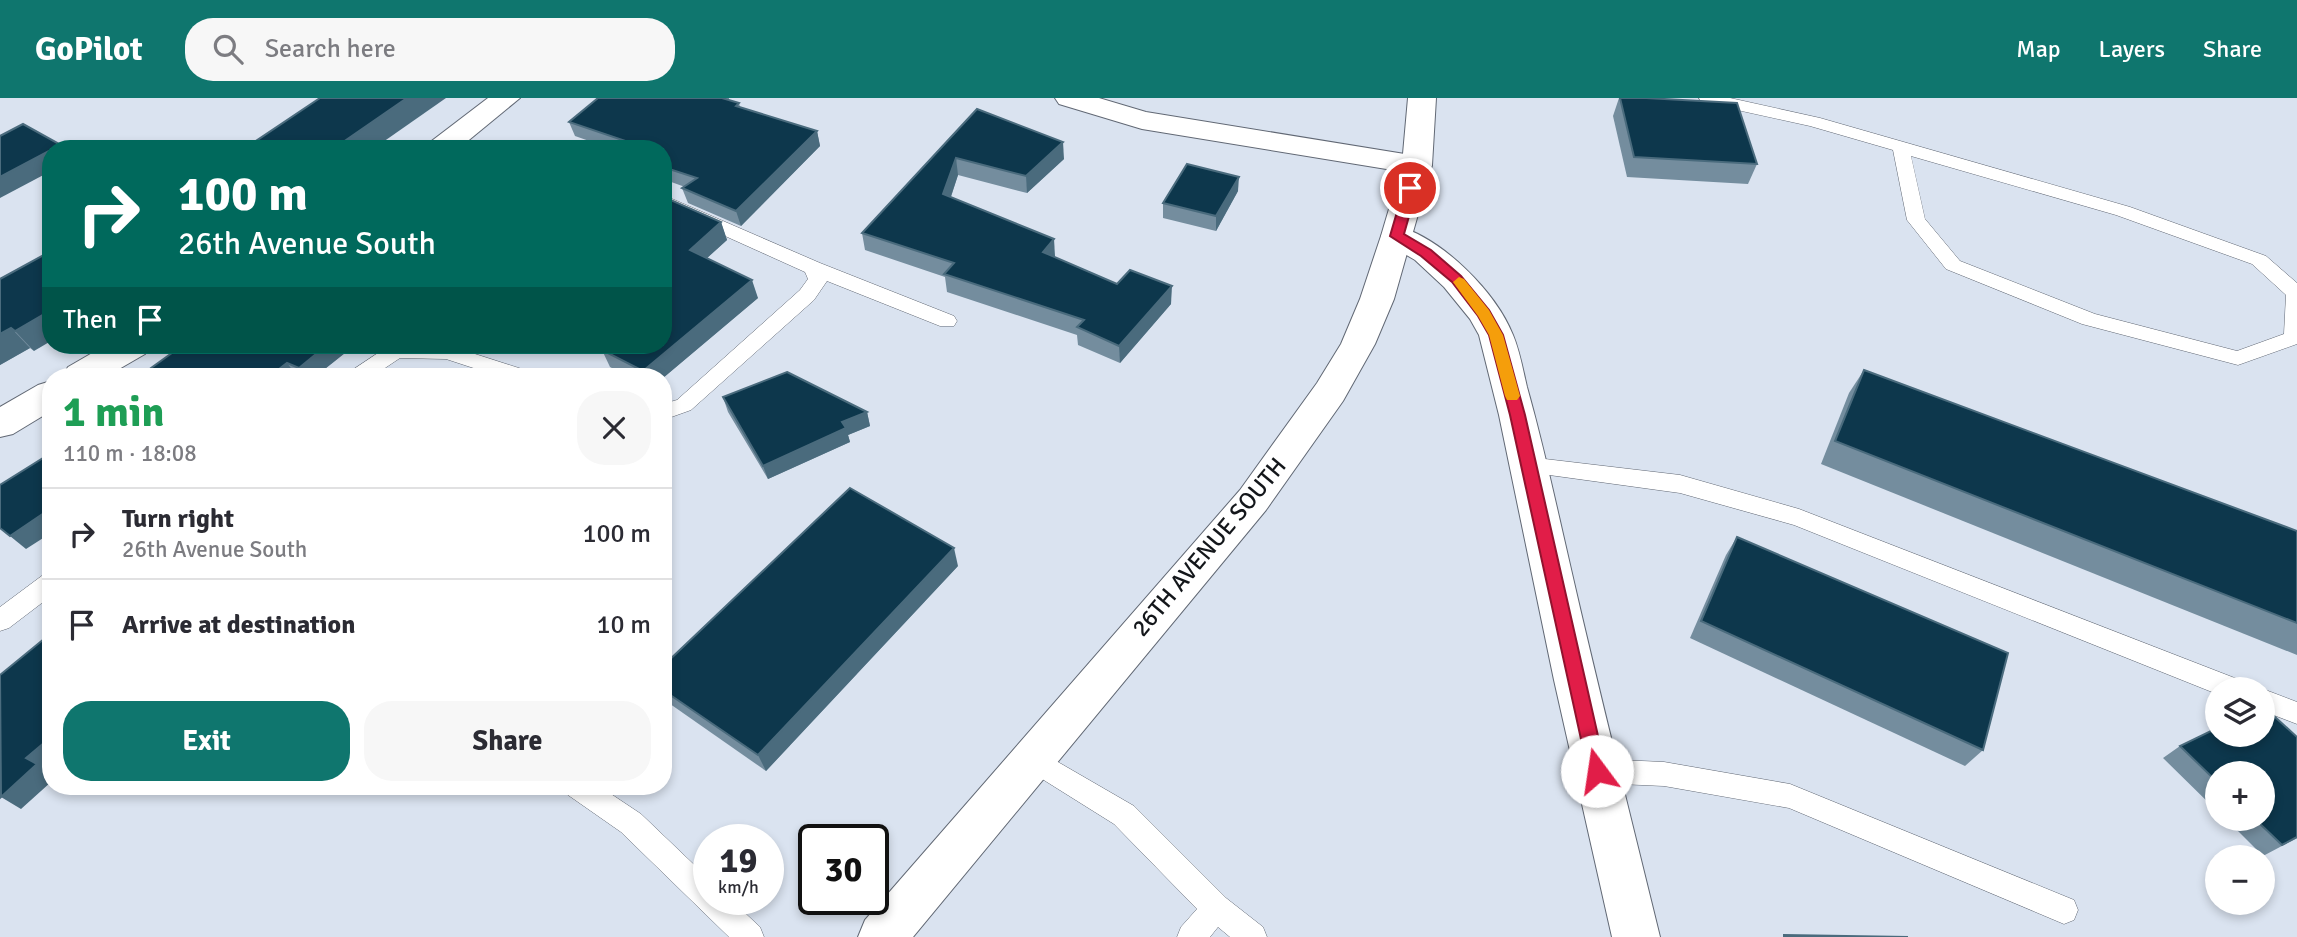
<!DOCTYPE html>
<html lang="en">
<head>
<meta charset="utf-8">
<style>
  :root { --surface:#fff; --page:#f7f7f7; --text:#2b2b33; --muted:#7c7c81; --line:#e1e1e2; --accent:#0f766e }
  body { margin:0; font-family:Signika,sans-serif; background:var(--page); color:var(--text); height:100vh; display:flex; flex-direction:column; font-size:26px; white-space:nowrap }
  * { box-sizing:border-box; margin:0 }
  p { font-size:23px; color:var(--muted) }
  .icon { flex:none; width:38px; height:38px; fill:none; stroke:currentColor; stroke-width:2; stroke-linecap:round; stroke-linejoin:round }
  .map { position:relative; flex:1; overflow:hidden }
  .details { position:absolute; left:42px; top:270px; width:630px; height:427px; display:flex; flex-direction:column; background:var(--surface); border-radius:28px; box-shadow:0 4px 10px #0003 }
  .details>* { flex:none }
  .banner { position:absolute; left:42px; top:42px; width:630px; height:214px; border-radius:28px; box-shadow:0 4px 10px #0003; background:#00695c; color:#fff; overflow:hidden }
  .controls { position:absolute; left:2205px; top:579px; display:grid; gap:14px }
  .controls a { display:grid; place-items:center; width:70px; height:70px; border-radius:50%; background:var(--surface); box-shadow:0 4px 10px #0003; font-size:35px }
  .speed { position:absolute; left:693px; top:726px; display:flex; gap:14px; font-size:35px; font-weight:700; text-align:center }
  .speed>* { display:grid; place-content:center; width:91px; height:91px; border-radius:50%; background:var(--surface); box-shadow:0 4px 10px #0003; line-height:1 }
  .speed small { font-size:18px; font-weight:400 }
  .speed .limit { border:4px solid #111; border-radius:10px; background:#fff; color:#111 }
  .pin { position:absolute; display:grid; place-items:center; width:60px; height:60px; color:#fff; margin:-30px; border:4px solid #fff; border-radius:50%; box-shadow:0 2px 7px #0007 }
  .me { position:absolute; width:77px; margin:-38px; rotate:346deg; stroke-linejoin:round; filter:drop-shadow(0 0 5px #0008) }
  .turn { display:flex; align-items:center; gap:24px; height:147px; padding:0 21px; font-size:32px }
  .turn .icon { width:91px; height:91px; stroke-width:2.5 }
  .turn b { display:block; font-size:49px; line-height:60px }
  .then { display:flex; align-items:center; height:66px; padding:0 21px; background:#0003; gap:14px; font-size:26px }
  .round { display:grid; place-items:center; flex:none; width:74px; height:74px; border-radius:28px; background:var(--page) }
  .summary { display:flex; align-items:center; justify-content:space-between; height:119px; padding:0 21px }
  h1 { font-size:42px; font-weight:700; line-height:52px; color:#1e9e55 }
  .primary-button { display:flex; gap:14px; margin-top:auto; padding:14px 21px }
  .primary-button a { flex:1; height:80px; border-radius:28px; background:var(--accent); color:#fff; font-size:28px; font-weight:700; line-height:80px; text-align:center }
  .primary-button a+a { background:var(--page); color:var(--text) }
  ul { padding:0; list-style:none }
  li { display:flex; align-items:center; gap:21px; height:91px; padding:0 21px; border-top:2px solid var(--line) }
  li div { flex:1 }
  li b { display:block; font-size:26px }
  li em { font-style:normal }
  header { display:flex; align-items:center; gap:42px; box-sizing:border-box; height:98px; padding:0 35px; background:var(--accent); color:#fff }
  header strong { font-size:33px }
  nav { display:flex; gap:38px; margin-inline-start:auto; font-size:24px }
  .search { width:490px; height:63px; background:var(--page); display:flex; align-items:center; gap:18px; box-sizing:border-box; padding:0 24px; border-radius:28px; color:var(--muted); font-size:26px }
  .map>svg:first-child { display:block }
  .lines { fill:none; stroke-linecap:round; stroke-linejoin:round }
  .lane-casing { stroke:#616874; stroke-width:1 }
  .street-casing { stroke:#616874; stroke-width:2 }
  .secondary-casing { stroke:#616874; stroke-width:2 }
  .lane { fill:#fff; fill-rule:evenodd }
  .street { fill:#fff; fill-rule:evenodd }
  .secondary { fill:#fff; fill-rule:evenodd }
  .wall { fill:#748d9e }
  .shaded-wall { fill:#4a6b7d }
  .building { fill:#0d374c; stroke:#4a6b7d; stroke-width:2 }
  .route { fill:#e11d48; stroke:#92132f; stroke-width:2 }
  .slow { fill:#f59e0b }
  .labels { text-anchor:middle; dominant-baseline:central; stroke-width:7; stroke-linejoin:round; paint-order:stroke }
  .street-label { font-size:24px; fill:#13161a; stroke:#fff }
</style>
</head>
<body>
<header>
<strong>GoPilot</strong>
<div class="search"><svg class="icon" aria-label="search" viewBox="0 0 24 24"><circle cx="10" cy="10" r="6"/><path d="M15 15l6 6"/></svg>Search here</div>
<nav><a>Map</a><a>Layers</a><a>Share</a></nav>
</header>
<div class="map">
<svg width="2297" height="839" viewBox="0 0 2297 839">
  <rect width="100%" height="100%" fill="#dae3f0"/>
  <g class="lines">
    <defs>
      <g id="lane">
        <path d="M1699,0H1730L1820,20L2130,109L2266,158L2297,185V246L2238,267L2082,226L1946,171L1907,122L1893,52L1810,28L1701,4ZM1911,58L2116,117L2252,166L2286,197L2284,236L2237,253L2095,216L1960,163L1925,121Z"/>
        <path d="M663,97L820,165L954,218L957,223L954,228H940L827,183L814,202L691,312L663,322V306L677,302L800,192L808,181L805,174L663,110Z"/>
        <path d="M390,247H447L528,273L531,278H498L446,261L400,260L373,278H348L351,273Z"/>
        <path d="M1528,359L1680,377L1799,411L2245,584L2248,592H2217V596L1794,427L1680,395L1520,373L1517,367L1520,361Z"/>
        <path d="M51,474V498L9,530L0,533V509L43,477Z"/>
        <path d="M2263,591L2297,604V626L2263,613Z"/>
        <path d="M1032,649L1134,708L1226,800L1263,829L1267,839H1230L1218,829L1210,839H1177L1181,829L1197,811L1114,726L1023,669L1019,661L1023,653Z"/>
        <path d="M1597,661L1664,664L1790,686L2074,802L2078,812L2074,822L2064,826L1789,710L1664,688L1597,685L1588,682L1584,673L1588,664Z"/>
        <path d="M564,688H599L641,716L709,781V802H731L760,829L764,839H729L621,734L568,697Z"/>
      </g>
      <g id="street">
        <path d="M488,0H520L458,51H424L429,45Z"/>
        <path d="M1055,0H1099L1146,14L1417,58L1428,60L1432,67L1428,74L1417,76L1142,31L1059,6Z"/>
        <path d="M1397,128C1442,140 1496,194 1513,237C1520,254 1523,272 1527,289C1543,345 1555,402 1568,458C1597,586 1629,712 1660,839H1612L1554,582L1499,317L1479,237L1470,221L1444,189L1415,162L1386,145L1381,138L1386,131Z"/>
        <path d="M106,247H150L145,256L107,278H63L68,269Z"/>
        <path d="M51,283V313L13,336L0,339V309L38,287Z"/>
      </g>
      <path id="secondary" d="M1408,0H1436L1432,67L1394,201L1375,246L1343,303L1266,412L913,839H858L865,822L1240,392L1317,285L1341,246L1360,201L1381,138L1402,67Z"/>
    </defs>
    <!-- lane casing -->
    <use href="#lane" class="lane-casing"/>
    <!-- street casing -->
    <use href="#street" class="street-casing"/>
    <!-- secondary casing -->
    <use href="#secondary" class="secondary-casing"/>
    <!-- lane -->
    <use href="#lane" class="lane"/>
    <!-- street -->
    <use href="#street" class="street"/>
    <!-- secondary -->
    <use href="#secondary" class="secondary"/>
  </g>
  <!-- wall -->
  <g class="wall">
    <path d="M598,0H729V2L739,5L740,9L817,33L820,48L741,128L688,105L682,90L685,89L663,81V51H612L575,38L569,24Z"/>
    <path d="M1619,0H1646L1757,66L1748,86L1627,79L1613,18Z"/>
    <path d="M977,11L1064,61L1027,95L958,77L951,99L1054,141V159L1117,186L1171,206L1120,265L1078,247L1077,237L947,194L945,179L865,152L862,135Z"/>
    <path d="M1238,93L1216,133L1163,120V105Z"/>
    <path d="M721,124L727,142L707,160L758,200L663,280V278H627L610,269L602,252L663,247Z"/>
    <path d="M0,181L34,253L30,250L0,267Z"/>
    <path d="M355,247L316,278H140Z"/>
    <path d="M1864,272L2297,433V557L1821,366L1849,295Z"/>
    <path d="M723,299L867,314L870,328L848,337L850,344L768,381L728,314Z"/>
    <path d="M1737,439L1983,652L1965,668L1690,540L1726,457Z"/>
    <path d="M958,468L766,673L663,601V568Z"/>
    <path d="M2297,639V740L2263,758L2226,721H2263L2217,676V713L2163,660L2180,648Z"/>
  </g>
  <!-- shaded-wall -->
  <g class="shaded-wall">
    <path d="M407,0H446L373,51H333Z"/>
    <path d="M817,33L820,48L741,128L736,113Z"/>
    <path d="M1063,44L1064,61L1027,95L1026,78Z"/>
    <path d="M51,52V73L0,100V79Z"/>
    <path d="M956,60L958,77L946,113L943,96Z"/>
    <path d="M1239,79L1238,93L1216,133V118Z"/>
    <path d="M721,124L727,142L696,170L690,152Z"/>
    <path d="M1054,141L1055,158L1044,171L1043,154Z"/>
    <path d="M752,182L758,200L663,280V278H645L643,273Z"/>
    <path d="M1172,188L1171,206L1120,265L1119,248Z"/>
    <path d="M51,212V243L34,253L15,233Z"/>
    <path d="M11,230L30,250L0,267V236Z"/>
    <path d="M327,247H355L316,278H305L299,270Z"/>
    <path d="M287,265L297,278H270Z"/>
    <path d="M867,314L870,328L848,337L850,344L768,381L763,368L842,324Z"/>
    <path d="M50,411L51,435L26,451L10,438Z"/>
    <path d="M954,450L958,468L766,673L758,657Z"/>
    <path d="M51,639V668L46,673L51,675V684L21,711L1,699L26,660Z"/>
  </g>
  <!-- building -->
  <g class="building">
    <path d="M320,0H407L333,51H244Z"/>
    <path d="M598,0H722L739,5L736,8L817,33L736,113L682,90L697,80L663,69V51H649L569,24Z"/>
    <path d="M1620,0H1646L1737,5L1757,66L1634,59Z"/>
    <path d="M977,11L1063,44L1026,78L956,60L943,96L1054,141L1043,154L1117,186L1130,172L1172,188L1119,248L1077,229L1084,222L944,176L954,165L862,135Z"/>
    <path d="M23,26L61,47L54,51H51V52L0,79V38Z"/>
    <path d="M1187,66L1239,79L1216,118L1163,105Z"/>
    <path d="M663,99H664L721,124L690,152L752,182L643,273L602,252L608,247H663Z"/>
    <path d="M51,153V212L15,233L11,230L0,236V181Z"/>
    <path d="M183,247H327L299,270L287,265L270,278H140Z"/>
    <path d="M426,272L443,278H419Z"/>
    <path d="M1864,272L2297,433V525L1835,343Z"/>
    <path d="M787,274L867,314L842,324L846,330L763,368L723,299Z"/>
    <path d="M51,355V412L50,411L10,438L0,430V387Z"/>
    <path d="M850,390L954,450L758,657L663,592V568Z"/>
    <path d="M1737,439L2008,555L1983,652L1701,523Z"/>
    <path d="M50,536L51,639L26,660L37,666L1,699L0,577Z"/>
    <path d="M2263,608L2297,639V739L2282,747L2255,721H2263V676H2217V684L2180,648L2217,630V637H2263Z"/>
    <path d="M1784,837L1908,839H1784Z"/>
  </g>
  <!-- route -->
  <path class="route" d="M1410,87L1417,90L1404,136L1431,152L1461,178L1489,212L1503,237L1525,317L1606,673L1604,679L1597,681L1591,679L1588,673L1510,317L1489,237L1478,218L1452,184L1421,158L1390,138L1404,90Z"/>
  <!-- slow -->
  <path class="slow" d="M1459,179L1464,181L1489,212L1503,237L1520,298L1517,302H1507L1505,298L1489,237L1478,218L1453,184Z"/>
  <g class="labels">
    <!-- street labels -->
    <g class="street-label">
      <text transform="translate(1209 449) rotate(-50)">26TH AVENUE SOUTH</text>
    </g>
  </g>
</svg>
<div class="controls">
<a><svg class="icon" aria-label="layers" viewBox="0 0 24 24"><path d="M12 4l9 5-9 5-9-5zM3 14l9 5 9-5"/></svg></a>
<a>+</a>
<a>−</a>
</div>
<div class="speed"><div>19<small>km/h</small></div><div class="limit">30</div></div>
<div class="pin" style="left:1410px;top:90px;background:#d93025"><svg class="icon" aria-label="arrive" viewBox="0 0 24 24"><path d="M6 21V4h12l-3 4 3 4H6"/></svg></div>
<svg class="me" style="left:1597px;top:673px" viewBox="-20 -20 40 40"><circle r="19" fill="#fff"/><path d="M0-13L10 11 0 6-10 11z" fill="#e11d48"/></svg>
<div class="banner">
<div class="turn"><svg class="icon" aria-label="right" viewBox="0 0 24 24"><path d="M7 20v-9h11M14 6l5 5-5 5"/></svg><div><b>100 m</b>26th Avenue South</div></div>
<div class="then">Then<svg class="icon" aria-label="arrive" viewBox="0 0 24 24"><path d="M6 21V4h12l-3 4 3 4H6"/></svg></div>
</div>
<section class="details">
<div class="summary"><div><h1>1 min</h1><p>110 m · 18:08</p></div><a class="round"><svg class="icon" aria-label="close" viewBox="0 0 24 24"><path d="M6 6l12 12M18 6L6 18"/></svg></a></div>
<ul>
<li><svg class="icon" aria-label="right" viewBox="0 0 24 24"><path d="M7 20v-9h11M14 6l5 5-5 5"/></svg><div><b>Turn right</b><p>26th Avenue South</p></div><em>100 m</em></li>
<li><svg class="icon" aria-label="arrive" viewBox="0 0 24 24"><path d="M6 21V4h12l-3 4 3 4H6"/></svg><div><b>Arrive at destination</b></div><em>10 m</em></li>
</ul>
<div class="primary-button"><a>Exit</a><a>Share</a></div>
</section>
</div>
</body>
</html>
